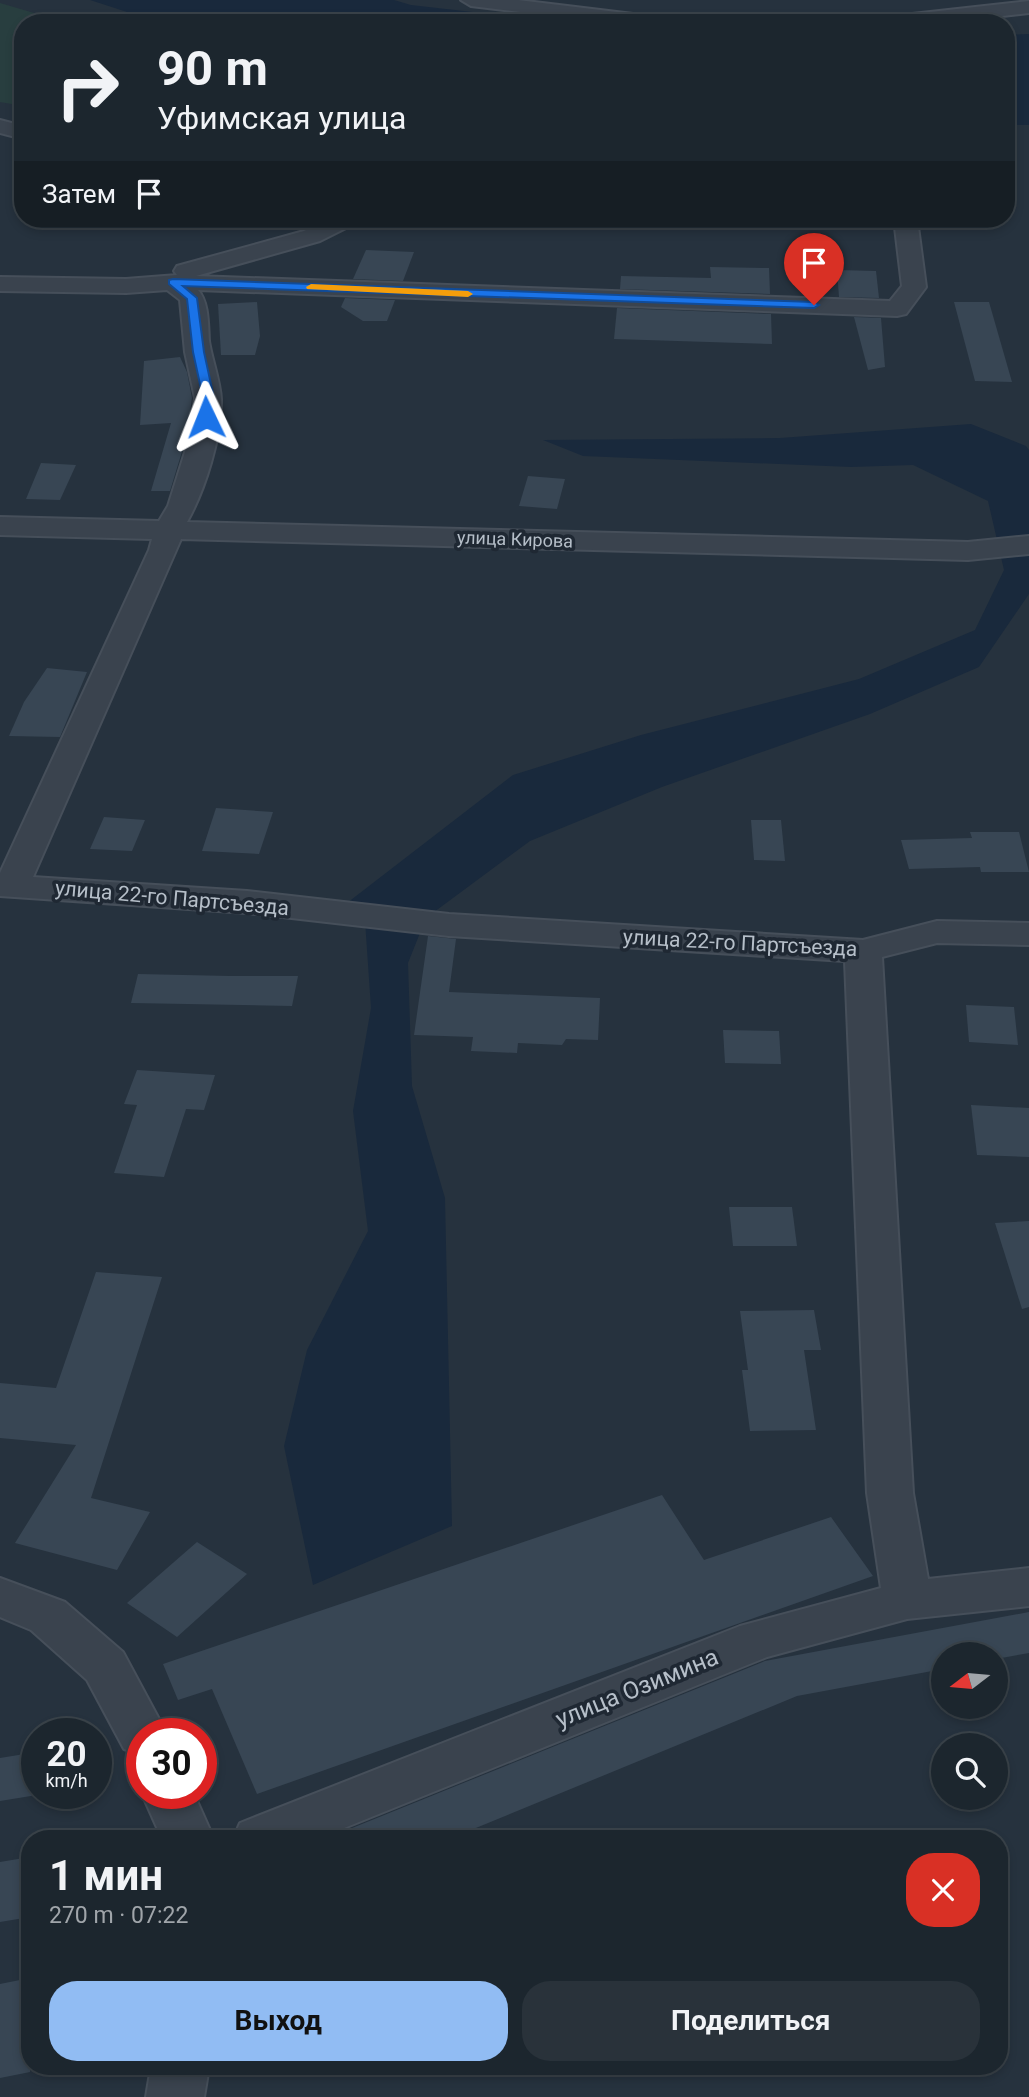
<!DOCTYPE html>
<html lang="ru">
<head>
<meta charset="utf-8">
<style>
  :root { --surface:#1c262e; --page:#29323a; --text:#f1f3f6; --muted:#a0a5aa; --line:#3a434a; --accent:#91bcf3 }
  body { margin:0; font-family:Roboto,sans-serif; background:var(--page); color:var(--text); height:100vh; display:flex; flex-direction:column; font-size:26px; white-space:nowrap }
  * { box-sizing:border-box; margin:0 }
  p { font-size:23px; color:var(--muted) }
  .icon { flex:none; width:38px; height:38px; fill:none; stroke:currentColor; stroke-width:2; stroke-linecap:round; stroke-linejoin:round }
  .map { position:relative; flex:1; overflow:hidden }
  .drawer { position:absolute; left:21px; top:1830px; width:987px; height:245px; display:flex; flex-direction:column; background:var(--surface); border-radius:28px; box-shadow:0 4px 10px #0003,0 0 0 2px var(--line) }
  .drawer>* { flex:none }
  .banner { position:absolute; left:14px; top:14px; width:1001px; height:214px; border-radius:28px; box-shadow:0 4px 10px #0003,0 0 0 2px var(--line); background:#1c262e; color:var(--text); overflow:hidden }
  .needle { width:46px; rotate:254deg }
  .tools { position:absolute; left:931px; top:1642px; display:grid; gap:14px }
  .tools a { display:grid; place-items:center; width:77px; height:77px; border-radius:50%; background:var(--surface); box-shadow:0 4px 10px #0003,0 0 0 2px var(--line); font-size:35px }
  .speed { position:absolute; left:21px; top:1718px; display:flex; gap:14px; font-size:35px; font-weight:700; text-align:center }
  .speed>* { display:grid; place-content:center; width:91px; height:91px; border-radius:50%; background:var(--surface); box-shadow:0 4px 10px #0003,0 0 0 2px var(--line); line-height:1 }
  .speed small { font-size:18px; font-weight:400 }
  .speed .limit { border:10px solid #d22; background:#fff; color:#111 }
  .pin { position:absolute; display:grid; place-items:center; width:60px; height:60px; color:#fff; margin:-72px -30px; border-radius:50% 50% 50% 0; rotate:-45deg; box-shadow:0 0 7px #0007 }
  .pin .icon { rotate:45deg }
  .me { position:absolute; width:77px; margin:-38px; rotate:358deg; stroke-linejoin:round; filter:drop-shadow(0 0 5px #0008) }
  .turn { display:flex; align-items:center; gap:24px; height:147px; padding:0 28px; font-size:32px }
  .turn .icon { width:91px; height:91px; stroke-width:2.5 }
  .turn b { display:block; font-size:49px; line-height:60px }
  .then { display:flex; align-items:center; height:66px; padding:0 28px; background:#0003; gap:14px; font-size:26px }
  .round { display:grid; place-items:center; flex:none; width:74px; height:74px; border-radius:28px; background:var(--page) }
  .head { display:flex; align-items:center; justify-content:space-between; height:119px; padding:0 28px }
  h1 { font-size:42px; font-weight:700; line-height:52px }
  .cta { display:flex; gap:14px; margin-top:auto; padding:14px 28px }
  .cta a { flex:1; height:80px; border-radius:28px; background:var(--accent); color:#111; font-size:28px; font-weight:700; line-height:80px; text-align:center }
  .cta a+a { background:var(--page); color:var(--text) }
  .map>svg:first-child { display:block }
  .green { fill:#283e3f }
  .water { fill:#19293c }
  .building { fill:#384654 }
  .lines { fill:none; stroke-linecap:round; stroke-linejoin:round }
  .street-casing { stroke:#464f5a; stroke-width:4 }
  .street { fill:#3a434e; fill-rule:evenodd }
  .route { fill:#1a73e8; stroke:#114b97; stroke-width:2 }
  .slow { fill:#f59e0b }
  .labels { text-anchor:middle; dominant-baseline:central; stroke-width:7; stroke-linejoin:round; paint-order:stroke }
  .far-street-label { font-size:18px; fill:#b6bfc9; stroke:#1f2833 }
  .street-label { font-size:21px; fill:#b6bfc9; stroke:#1f2833 }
  .near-street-label { font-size:24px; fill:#b6bfc9; stroke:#1f2833 }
</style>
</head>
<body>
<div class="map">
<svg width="1029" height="2097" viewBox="0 0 1029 2097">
  <rect width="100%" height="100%" fill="#26323e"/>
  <!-- green -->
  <path class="green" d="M0,3L68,23H23V106L0,102Z"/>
  <!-- water -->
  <g class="water">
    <path d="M90,0H394L411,5L570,23H161Z"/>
    <path d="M1029,34V125H1006V35Z"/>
    <path d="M971,424L1026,446L1029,450V594L979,667L870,714L662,787L530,841L426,918L408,963L412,1086L445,1198L452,1526L313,1585L284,1446L307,1350L368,1231L353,1111L371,1008L364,906L347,903L513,775L641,735L859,679L975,630L1004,570L988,501L913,465L851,467L583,456L543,440L780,438Z"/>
  </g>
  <!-- building -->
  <g class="building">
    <path d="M366,250L414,252L403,281L353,279Z"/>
    <path d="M710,267L769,268L770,294L620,289L621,276L711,278Z"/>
    <path d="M837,270L876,271L879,298L839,297Z"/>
    <path d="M345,298L395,300L387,321H363L341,307Z"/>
    <path d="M257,302L260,336L255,355H221L218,304Z"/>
    <path d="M954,302H989L1012,382L975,381Z"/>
    <path d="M617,308L771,314L772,344L614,339Z"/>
    <path d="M854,317L881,318L885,367L868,370Z"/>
    <path d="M180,357L187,372L192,398L187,435L170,491H151L171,423L140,425L144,361Z"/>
    <path d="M41,463L76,465L60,500L26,499Z"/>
    <path d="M528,476L565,479L557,509L519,506Z"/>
    <path d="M47,668L87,672L60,737L9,736L24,702Z"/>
    <path d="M216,808L273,812L259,854L202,851Z"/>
    <path d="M104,817L145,820L132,851L90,849Z"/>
    <path d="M751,820H781L785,861L754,860Z"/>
    <path d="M970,832H1019L1029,872H981L980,867L909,869L901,840L972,838Z"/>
    <path d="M428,936L456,939L449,992L600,998L598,1040L566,1039L562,1045L518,1043L517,1053L471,1051L473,1037L414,1035Z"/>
    <path d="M138,974L230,976H298L292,1006L131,1003Z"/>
    <path d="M966,1005L1014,1007L1018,1045L969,1042Z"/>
    <path d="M723,1030L779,1031L781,1064L725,1063Z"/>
    <path d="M137,1070L215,1075L204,1110L186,1109L164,1177L114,1173L137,1105L124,1104Z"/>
    <path d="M971,1105L1029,1108V1157L977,1155Z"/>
    <path d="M729,1207H792L797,1246H733Z"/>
    <path d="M1029,1221V1307L1022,1309L995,1223Z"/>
    <path d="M96,1272L162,1277L91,1498L150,1512L117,1570L15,1543L76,1445L0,1438V1383L56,1388Z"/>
    <path d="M814,1310L821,1350H804L816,1430L750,1431L742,1370H748L740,1311Z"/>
    <path d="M662,1495L704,1560L831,1517L873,1576L257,1794L212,1689L178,1700L163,1664Z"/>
    <path d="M197,1542L247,1574L177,1637L127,1603Z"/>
    <path d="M1029,1612V1653L996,1659V1654H943V1669L797,1696L449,1839H325L765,1661Z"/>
    <path d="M37,1752V1795L0,1801V1758Z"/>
    <path d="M30,1857V1917L0,1922V1862Z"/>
    <path d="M30,1978V2072L0,2078V1984Z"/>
  </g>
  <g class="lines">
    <defs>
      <g id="street">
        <path d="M461,0H518L658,17L668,23H609L471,6Z"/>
        <path d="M1029,1V13L940,23H875L885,17Z"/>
        <path d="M0,120L23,126V139L0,133Z"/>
        <path d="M328,219H358L354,224L320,241L196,276L890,301L902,286L894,219H917L926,287L906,314L897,316L198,290C209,302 208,325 209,341C212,360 220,380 221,399C222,436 205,490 187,522L968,542L1029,536V554L968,560L181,539L33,877L247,891L449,914L863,940L937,921L1029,923V945L937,943L882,957L913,1493L928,1579L1029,1568V1606L907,1619L767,1657L317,1839H233L240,1823L740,1626L881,1588L867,1493L845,961L449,936L247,913L0,896V873L149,550L152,539L0,535V517L159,521L168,506L190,436L195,398L185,352L180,300L167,290L126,293L0,291V277L126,279L177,275L174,271L177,266L304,231Z"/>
        <path d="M0,1578L65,1602L123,1652L167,1734H142V1755L124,1749L87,1680L31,1630L0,1617Z"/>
        <path d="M142,1794H194L214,1839H162Z"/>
        <path d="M151,2067H209L204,2097H146Z"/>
      </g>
    </defs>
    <!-- street casing -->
    <use href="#street" class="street-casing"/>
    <!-- street -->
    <use href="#street" class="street"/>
  </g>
  <!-- route -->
  <path class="route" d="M173,279L814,302L819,305L814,308L183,286L197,298L204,352L214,398L212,417L206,420L201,417L203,398L193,352L187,299L169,284V280Z"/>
  <!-- slow -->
  <path class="slow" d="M311,284L468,291L473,294L468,297L307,289L306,287Z"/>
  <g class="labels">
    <!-- far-street labels -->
    <g class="far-street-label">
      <text transform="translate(515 539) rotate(2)">улица Кирова</text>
    </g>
    <!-- street labels -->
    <g class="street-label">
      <text transform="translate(172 898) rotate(5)">улица 22-го Партсъезда</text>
      <text transform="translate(740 943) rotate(3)">улица 22-го Партсъезда</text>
    </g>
    <!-- near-street labels -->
    <g class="near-street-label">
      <text transform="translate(637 1688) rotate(-22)">улица Озимина</text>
    </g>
  </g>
</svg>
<div class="tools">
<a><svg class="needle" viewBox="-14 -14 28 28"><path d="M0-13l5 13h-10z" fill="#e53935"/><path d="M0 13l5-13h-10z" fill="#a0a5aa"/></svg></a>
<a><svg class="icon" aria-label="search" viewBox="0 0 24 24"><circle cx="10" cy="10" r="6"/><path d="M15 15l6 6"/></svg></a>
</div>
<div class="speed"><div>20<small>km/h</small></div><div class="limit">30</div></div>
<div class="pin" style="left:814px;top:305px;background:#d93025"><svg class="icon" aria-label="arrive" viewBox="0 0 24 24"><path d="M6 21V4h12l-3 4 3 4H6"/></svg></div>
<svg class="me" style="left:206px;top:417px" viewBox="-20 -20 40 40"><path d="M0-17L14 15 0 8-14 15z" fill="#1a73e8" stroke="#fff" stroke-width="4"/></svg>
<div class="banner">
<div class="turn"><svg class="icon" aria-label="right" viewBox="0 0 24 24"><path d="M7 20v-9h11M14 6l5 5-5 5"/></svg><div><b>90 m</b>Уфимская улица</div></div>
<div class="then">Затем<svg class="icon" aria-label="arrive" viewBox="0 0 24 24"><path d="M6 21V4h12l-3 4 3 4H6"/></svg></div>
</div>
<section class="drawer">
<div class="head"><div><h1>1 мин</h1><p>270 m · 07:22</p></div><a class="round" style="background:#d93025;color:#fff"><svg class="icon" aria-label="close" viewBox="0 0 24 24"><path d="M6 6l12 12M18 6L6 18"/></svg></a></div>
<div class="cta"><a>Выход</a><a>Поделиться</a></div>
</section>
</div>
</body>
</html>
